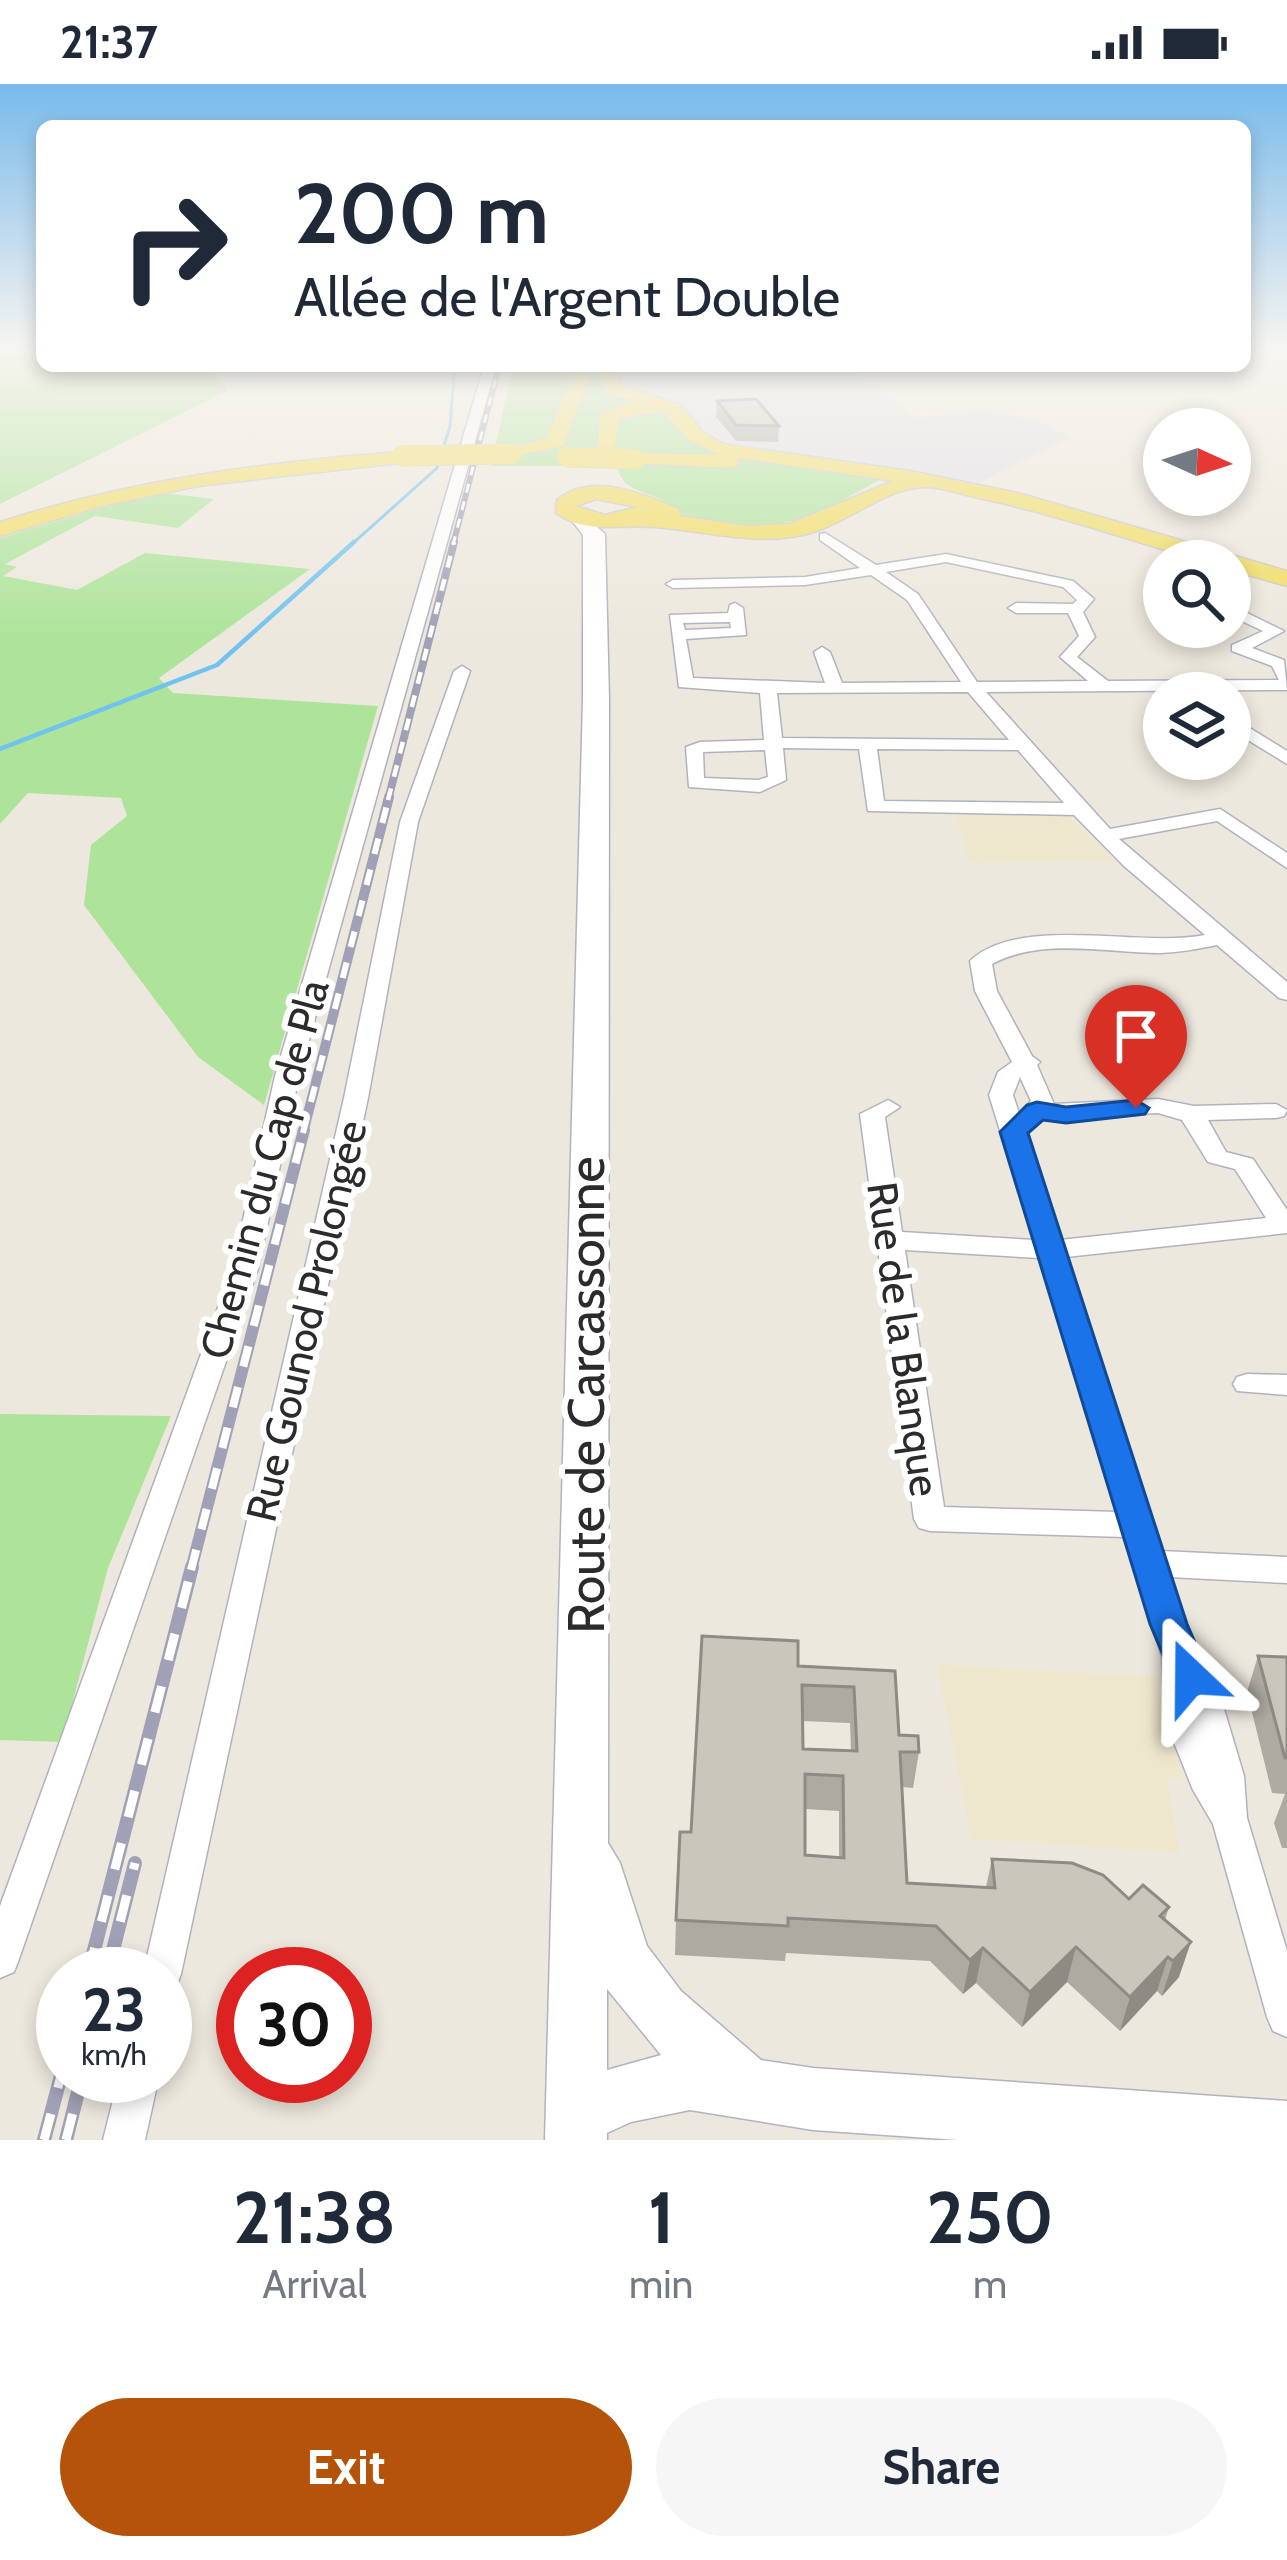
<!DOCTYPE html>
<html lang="en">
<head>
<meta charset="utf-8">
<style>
  :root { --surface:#fff; --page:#f6f6f7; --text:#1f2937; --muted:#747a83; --accent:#b45309 }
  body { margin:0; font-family:Cabin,sans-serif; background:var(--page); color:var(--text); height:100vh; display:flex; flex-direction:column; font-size:45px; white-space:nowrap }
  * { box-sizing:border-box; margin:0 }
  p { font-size:39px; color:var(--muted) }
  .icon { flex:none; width:66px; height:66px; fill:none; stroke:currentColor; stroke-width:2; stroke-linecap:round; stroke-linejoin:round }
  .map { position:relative; height:2056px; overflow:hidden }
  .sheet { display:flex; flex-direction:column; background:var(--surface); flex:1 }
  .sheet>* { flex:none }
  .guide { position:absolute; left:36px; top:36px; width:1215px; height:252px; border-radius:18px; box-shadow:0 6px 18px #0003; background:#fff; color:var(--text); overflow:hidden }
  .needle { width:78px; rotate:93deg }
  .fabs { position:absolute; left:1143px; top:324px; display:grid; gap:24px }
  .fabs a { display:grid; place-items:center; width:108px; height:108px; border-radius:50%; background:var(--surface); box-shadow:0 6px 18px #0003; font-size:60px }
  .speed { position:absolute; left:36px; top:1863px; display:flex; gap:24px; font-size:60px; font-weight:700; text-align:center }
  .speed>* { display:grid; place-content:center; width:156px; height:156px; border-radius:50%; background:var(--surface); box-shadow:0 6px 18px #0003; line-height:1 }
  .speed small { font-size:30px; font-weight:400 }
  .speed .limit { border:18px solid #d22; background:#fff; color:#111 }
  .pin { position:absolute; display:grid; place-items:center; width:102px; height:102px; color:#fff; margin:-123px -51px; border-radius:50% 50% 50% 0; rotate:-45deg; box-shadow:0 0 12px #0007 }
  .pin .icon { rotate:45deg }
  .me { position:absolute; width:132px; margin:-66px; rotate:337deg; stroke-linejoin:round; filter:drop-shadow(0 0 9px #0008) }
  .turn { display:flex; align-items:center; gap:42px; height:252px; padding:0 60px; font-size:54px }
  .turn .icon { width:156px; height:156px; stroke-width:2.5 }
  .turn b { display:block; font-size:84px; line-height:102px }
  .eta { display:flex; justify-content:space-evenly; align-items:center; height:204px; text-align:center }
  .eta b { font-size:72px; font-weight:800; line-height:84px }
  .button { display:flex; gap:24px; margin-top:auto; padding:24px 60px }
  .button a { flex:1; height:138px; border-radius:72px; background:var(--accent); color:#fff; font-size:48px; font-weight:800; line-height:138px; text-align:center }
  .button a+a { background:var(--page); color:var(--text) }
  .status { display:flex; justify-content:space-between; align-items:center; height:84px; padding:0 60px; background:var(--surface); direction:ltr }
  .status svg { height:33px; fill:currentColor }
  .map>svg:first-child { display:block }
  .industrial { fill:#e1dee6 }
  .education { fill:#efe7cd }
  .green { fill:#ade49a }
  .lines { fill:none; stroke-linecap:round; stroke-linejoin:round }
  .stream-far1 { stroke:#70c3ef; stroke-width:3 }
  .stream { stroke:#70c3ef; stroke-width:4.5 }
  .street-casing { stroke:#b1b2bf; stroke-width:3 }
  .secondary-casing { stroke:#b1b2bf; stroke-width:3 }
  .primary-casing { stroke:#c8c8c8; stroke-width:3 }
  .street { fill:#fff; fill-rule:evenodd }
  .secondary { fill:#fff; fill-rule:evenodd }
  .primary { fill:#f2dc5e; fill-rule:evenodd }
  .rail-far4-casing { stroke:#a0a1b6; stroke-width:6 }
  .rail-far3-casing { stroke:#a0a1b6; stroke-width:8 }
  .rail-far2-casing { stroke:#a0a1b6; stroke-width:10 }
  .rail-far1-casing { stroke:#a0a1b6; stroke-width:12 }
  .rail-casing { stroke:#a0a1b6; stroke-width:14 }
  .rail-far4 { stroke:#fff; stroke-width:3; stroke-dasharray:9; stroke-linecap:butt }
  .rail-far3 { stroke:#fff; stroke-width:4.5; stroke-dasharray:12; stroke-linecap:butt }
  .rail-far2 { stroke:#fff; stroke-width:6; stroke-dasharray:16; stroke-linecap:butt }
  .rail-far1 { stroke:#fff; stroke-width:8; stroke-dasharray:21; stroke-linecap:butt }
  .rail { stroke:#fff; stroke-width:9; stroke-dasharray:27; stroke-linecap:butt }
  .primary-bridge-casing { stroke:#c8c8c8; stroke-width:21; stroke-linecap:butt }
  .primary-bridge { stroke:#f2dc5e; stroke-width:20 }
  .wall { fill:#adaaa2; fill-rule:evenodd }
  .shaded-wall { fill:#8d8b84 }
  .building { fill:#c9c6bc; stroke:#8d8b84; stroke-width:3; fill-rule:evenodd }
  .route { fill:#1a73e8; stroke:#114b97; stroke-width:3 }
  .labels { text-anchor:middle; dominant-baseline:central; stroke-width:12; stroke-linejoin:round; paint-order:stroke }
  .street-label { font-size:42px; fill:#2b2b2b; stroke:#fff }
  .near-street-label { font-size:51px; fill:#2b2b2b; stroke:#fff }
</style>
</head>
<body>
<div class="status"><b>21:37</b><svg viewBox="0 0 49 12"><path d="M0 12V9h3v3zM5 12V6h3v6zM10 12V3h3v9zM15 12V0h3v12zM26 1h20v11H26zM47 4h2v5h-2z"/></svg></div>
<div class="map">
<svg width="1287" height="2056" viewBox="0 0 1287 2056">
  <rect width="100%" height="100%" fill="#ede8dd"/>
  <!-- industrial -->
  <path class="industrial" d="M616,282H845L916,334L982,326L1036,336L1070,353L974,401L710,358L617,300Z"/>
  <!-- education -->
  <g class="education">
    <path d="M954,728L1066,729L1114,777L970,779Z"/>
    <path d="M937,1580L1158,1593L1182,1695L1167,1694L1179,1769L971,1755Z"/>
  </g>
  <!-- green -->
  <g class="green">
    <path d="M0,265H42V282H220L214,287L227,307L0,420Z"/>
    <path d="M513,282H616L617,300L680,320L710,358L892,389C800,440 774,458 667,426L662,416C642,406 622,407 617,382H491Z"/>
    <path d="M155,408L214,415L178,444L95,432L5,480L17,483L3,492L77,506L145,469L310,485L159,594L173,609L378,622L264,1021L198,973L84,821L91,761L127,732L121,714L28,709L0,740V454Z"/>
    <path d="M0,1330L171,1332L108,1484L62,1658L0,1656Z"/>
  </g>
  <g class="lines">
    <!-- stream-far1 -->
    <path class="stream-far1" d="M351,461L437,384L450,342L455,282"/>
    <!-- stream -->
    <path class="stream" d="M0,665L217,581L354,458"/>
    <defs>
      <g id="street">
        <path d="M484,282H496L299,992L258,1185L19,1875L14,1888L0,1894V1822L232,1185L275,992Z"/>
        <path d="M825,449L876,481L946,470L1073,497L1094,515L1083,528L1095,553L1077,573L1108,597L1279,596L1272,582L1232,567V561L1263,547L1231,532L1230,527L1241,526L1284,547L1252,564L1284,576L1287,606L986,608L1110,745L1220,725L1287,769V784L1217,737L1119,755L1287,898V916L1279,914L1217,861C1198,865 1180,868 1161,869C1106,869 1042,853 992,880L997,907L1032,972L1040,978L1037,981L1054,1020L1158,1015L1194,1022L1276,1020L1287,1026L1284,1032L1276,1034L1208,1036L1226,1068L1253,1075L1287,1126V1149L1066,1173L1161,1467L1287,1473V1499L1169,1493L1193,1567L1221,1615L1244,1692L1247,1734L1287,1867V1953L1273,1947L1267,1933L1213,1740L1193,1706L1173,1656L1164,1616L1162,1572L1125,1453L930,1447L919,1444L914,1435L860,1030L888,1016L900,1023L885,1033L902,1148L1034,1156L989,1011L998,988L1012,978L975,907L970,877C1020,830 1140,864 1205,851L1124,782L1074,731L868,727L859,665L783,664L786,696L760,708L689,703L686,663L700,658L764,656L760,609L679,603L670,531L728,529L730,521L735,519L743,524L746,551L686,555L693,594L825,599L814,568L822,563L830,568L842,599L961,598L907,516L871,491L805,501L673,504L666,500L673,496L805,493L860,484L820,456V450ZM946,478L1063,503L1077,516L1073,520L1016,519L1008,524L1016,529H1068L1079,552L1060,573L1088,597L977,598L918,510L886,488ZM730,538L731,544L685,546L683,539ZM968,608L1009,656L782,654L777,609ZM877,665L1018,666L1064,719L884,717ZM765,666L768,693L758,696L704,694L703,668ZM1020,993L1031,1017L1019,1029L1013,1011ZM1158,1029L1182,1036L1208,1078L1235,1085L1266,1134L1060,1156L1026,1050L1041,1034ZM905,1166L1039,1174L1117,1428L944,1423Z"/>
        <path d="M462,582L470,587L418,738L368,1014L181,1890L176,1903L165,1908V1890H143L344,1014L400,738L454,587Z"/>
        <path d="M1230,632L1287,667V680L1230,645Z"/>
        <path d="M1247,1290L1287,1291V1311L1237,1307L1233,1300L1237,1293Z"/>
        <path d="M119,1992H159L145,2056H103Z"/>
      </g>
      <path id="secondary" d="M580,428L605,450L609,615L608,1759L620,1779L647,1862L681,1907L761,1976L813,1984L1287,2017V2056H958L813,2046L690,2026L631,2038L607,2049V2056H545L583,615V451L570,434ZM607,1905L661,1971L607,1986Z"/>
      <g id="primary">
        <path d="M576,282H594L563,362L505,374V366L547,354Z"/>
        <path d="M598,282H616L622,302L681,321L703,348L723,360L910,387L1018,409L1287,487V502L1230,486V477H1201C1127,455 1054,430 979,414C963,411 942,403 926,403C888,403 853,435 817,447C763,465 709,447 654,443C619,440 587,451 556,429L557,416C592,387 642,410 679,425L680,432L748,442L789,440L893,397L739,374L738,382L731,384L628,379L625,375L635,369L719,371L689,356L663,328L619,334L614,370L597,374L600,331L632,317L607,309ZM596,415L637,423L605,431L576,422Z"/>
        <path d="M401,368L408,370V378L198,402L102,422L0,452V438C131,396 264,378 401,368Z"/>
      </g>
    </defs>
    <!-- street casing -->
    <use href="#street" class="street-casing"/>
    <!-- secondary casing -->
    <use href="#secondary" class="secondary-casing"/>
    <!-- primary casing -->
    <use href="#primary" class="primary-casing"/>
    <!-- street -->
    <use href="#street" class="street"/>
    <!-- secondary -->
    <use href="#secondary" class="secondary"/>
    <!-- primary -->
    <use href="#primary" class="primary"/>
    <defs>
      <path id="rail-far4" d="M453,461L499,282"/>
      <path id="rail-far3" d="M388,716L454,458"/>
      <path id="rail-far2" d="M303,1049L389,713"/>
      <path id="rail-far1" d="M191,1486L304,1046"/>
      <g id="rail">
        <path d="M88,1890L192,1483"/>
        <path d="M107,1890L135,1779"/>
        <path d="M44,2056L63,1984"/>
        <path d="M66,2056L82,1992"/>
      </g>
    </defs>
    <!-- rail-far4 casing -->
    <use href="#rail-far4" class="rail-far4-casing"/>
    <!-- rail-far3 casing -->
    <use href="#rail-far3" class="rail-far3-casing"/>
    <!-- rail-far2 casing -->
    <use href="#rail-far2" class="rail-far2-casing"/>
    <!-- rail-far1 casing -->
    <use href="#rail-far1" class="rail-far1-casing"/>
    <!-- rail casing -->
    <use href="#rail" class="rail-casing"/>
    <!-- rail-far4 -->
    <use href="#rail-far4" class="rail-far4"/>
    <!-- rail-far3 -->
    <use href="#rail-far3" class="rail-far3"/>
    <!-- rail-far2 -->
    <use href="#rail-far2" class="rail-far2"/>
    <!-- rail-far1 -->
    <use href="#rail-far1" class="rail-far1"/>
    <!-- rail -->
    <use href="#rail" class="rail"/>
    <defs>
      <g id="primary-bridge">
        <path d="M401,372L512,370"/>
        <path d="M567,373L635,375"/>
      </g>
    </defs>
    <!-- primary-bridge casing -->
    <use href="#primary-bridge" class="primary-bridge-casing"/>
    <!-- primary-bridge -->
    <use href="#primary-bridge" class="primary-bridge"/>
  </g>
  <!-- wall -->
  <g class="wall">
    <path d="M717,317L779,342L778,358L736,357L716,333Z"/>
    <path d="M1258,1572L1287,1573V1764H1282L1274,1739L1285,1710L1272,1709L1247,1608Z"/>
    <path d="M798,1582L895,1587L899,1651L919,1668L913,1704L902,1703L907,1799L986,1803L992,1775L1129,1815L1169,1823L1165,1836L1179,1893L1162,1912L1157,1907L1120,1947L1067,1898L1022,1943L976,1899L963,1910L930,1877L786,1869L785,1877L675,1871L676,1836L691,1748ZM802,1637L850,1639L851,1667L803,1665ZM805,1725L839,1727V1773L805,1771Z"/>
  </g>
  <!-- shaded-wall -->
  <g class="shaded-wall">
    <path d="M1191,1858L1179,1893L1162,1912L1173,1877Z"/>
    <path d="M1076,1863L1067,1898L1022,1943L1030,1908Z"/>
    <path d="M983,1864L976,1899L963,1910L970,1876Z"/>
    <path d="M1168,1873L1157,1907L1120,1947L1130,1913Z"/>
  </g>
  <!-- building -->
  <g class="building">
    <path d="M756,315L779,342L736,341L717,317Z"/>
    <path d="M702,1552L798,1557V1582L895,1587L899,1651L918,1652L919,1668H900L907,1799L995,1804L992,1775L1072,1779L1103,1791L1129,1815L1143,1801L1169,1823L1160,1832L1191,1858L1173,1877L1168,1873L1130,1913L1076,1863L1030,1908L983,1864L970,1876L936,1842L788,1834V1842L676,1836L680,1748H691ZM802,1601L854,1603L857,1667L803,1665ZM805,1690L843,1692L844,1774L805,1771Z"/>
    <path d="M1258,1572L1287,1573V1674H1285Z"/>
  </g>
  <!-- sky -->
  <linearGradient id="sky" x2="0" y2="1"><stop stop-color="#78baeb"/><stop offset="0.48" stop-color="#f7f5f0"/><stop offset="1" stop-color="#f7f5f0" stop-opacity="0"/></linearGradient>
  <rect width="1287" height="553" fill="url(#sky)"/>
  <!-- route -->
  <path class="route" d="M1136,1016L1149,1024L1145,1030L1066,1039L1043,1036L1028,1049L1187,1540L1210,1593L1205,1604L1191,1609L1177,1604L1150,1540L1000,1048L1027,1021L1037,1018L1066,1023Z"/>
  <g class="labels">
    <!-- street labels -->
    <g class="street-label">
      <text transform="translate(264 1085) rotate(-75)">Chemin du Cap de Pla</text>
      <text transform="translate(306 1237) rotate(-77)">Rue Gounod Prolongée</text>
      <text transform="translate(904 1255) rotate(82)">Rue de la Blanque</text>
    </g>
    <!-- near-street labels -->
    <g class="near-street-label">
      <text transform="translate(586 1311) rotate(-90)">Route de Carcassonne</text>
    </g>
  </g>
</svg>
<div class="fabs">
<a><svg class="needle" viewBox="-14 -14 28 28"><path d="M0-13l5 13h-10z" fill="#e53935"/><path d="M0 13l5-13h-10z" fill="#747a83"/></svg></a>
<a><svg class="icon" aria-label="search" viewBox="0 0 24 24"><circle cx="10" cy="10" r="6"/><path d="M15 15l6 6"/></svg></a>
<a><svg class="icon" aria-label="layers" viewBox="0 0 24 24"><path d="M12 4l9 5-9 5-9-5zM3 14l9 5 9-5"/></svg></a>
</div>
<div class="speed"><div>23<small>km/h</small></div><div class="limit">30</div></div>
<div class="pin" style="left:1136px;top:1024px;background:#d93025"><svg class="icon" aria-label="arrive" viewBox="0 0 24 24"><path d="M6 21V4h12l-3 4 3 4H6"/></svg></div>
<svg class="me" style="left:1191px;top:1593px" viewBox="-20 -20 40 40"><path d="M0-17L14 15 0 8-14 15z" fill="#1a73e8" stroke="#fff" stroke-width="4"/></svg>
<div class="guide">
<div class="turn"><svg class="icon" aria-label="right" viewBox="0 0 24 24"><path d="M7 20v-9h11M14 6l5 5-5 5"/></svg><div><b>200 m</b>Allée de l'Argent Double</div></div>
</div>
</div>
<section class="sheet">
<div class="eta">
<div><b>21:38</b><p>Arrival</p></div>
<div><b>1</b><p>min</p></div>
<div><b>250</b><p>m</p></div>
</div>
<div class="button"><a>Exit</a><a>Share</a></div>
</section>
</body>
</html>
